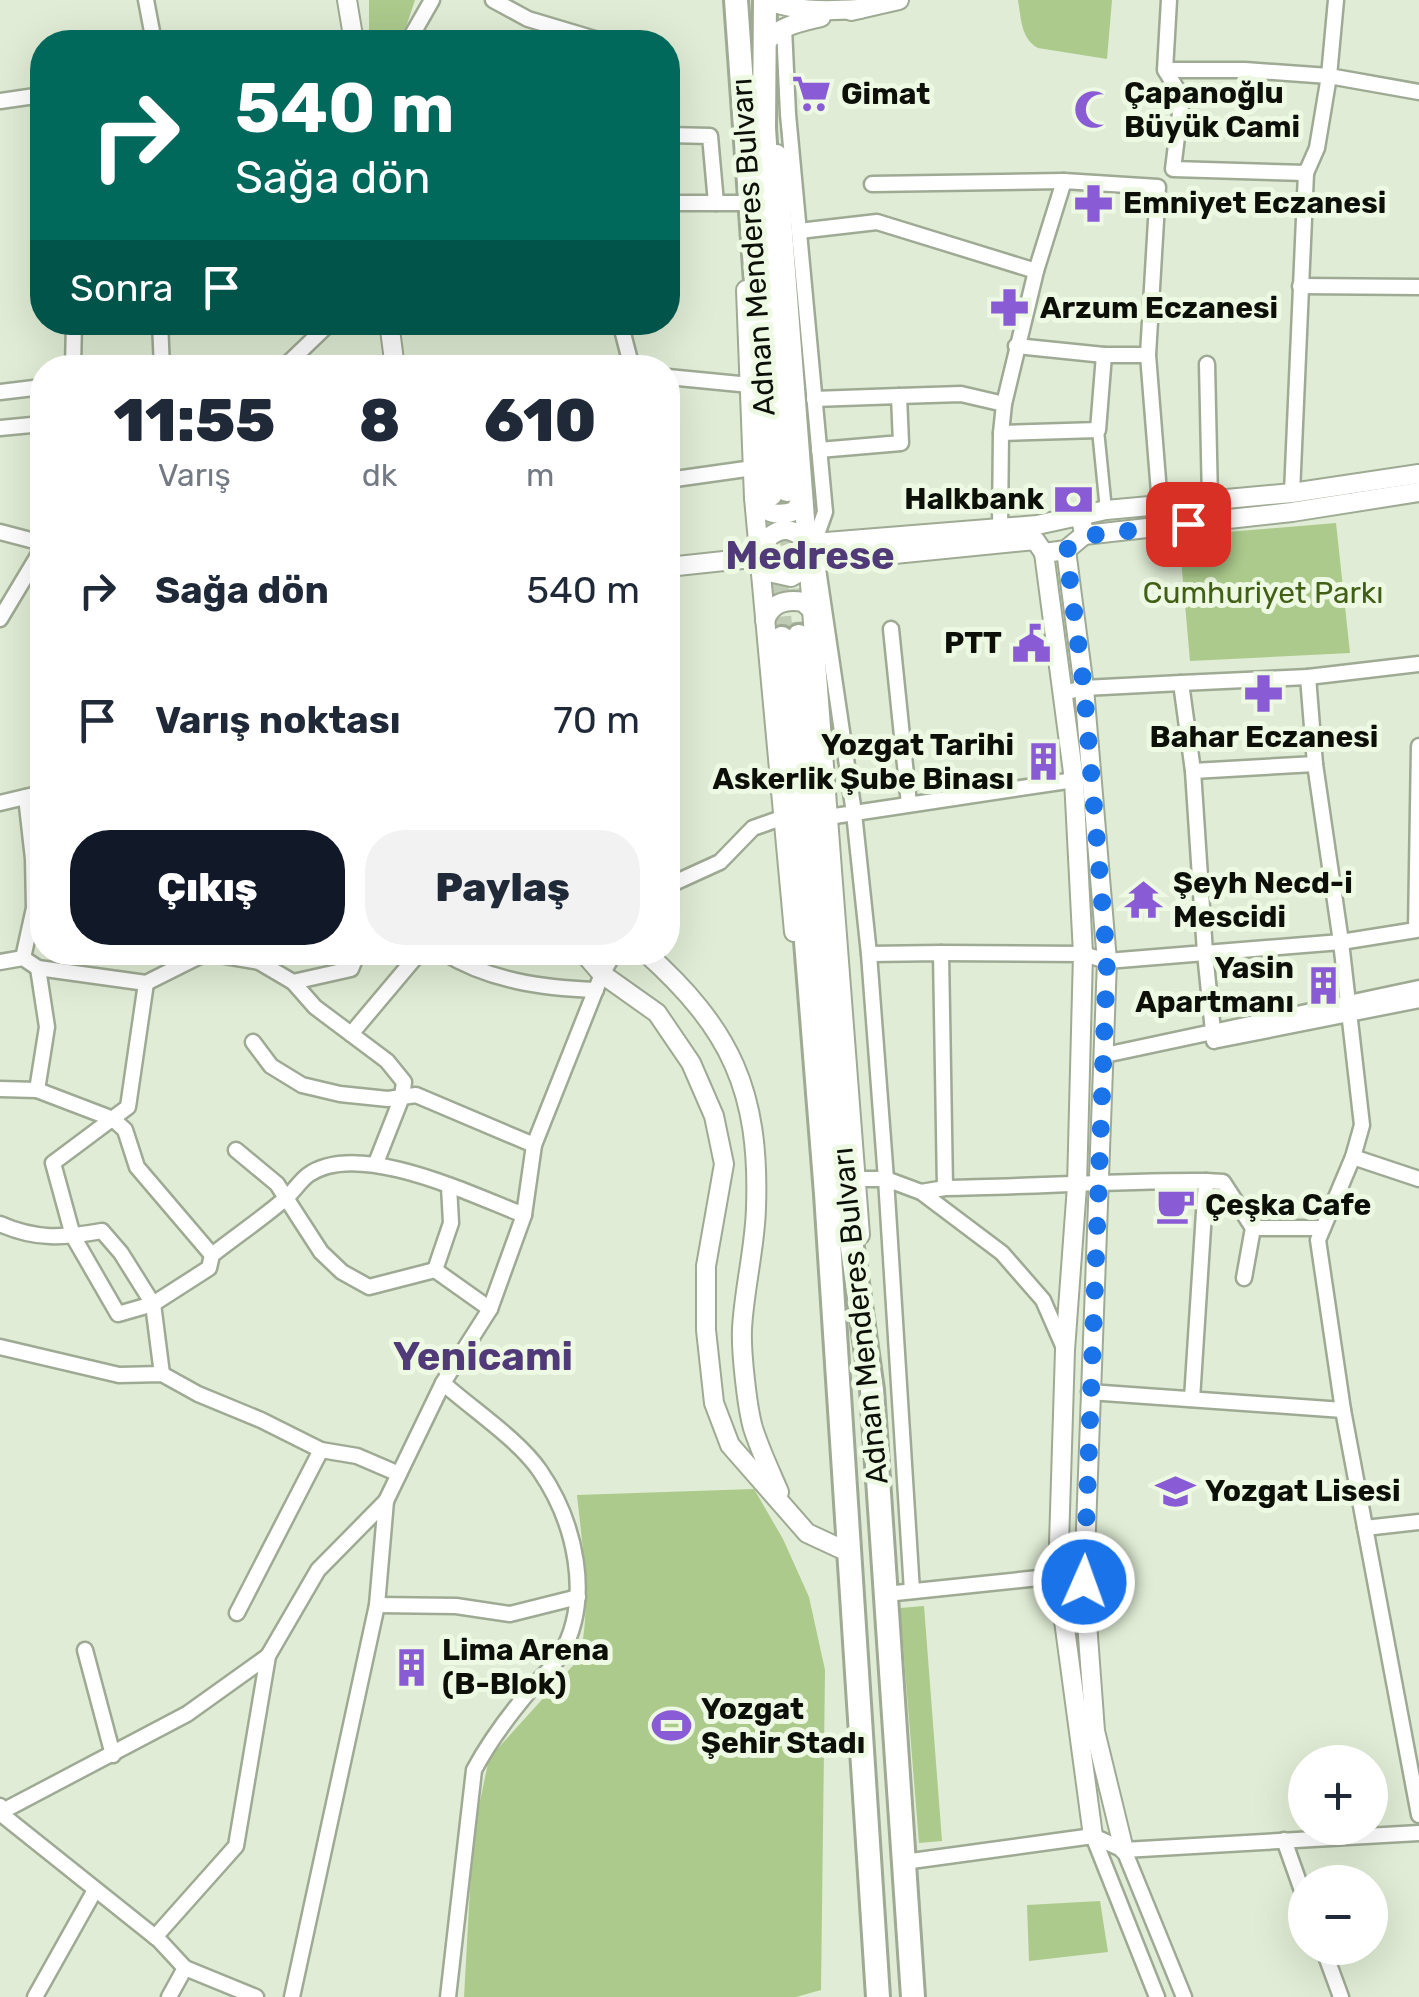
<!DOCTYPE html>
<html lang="tr">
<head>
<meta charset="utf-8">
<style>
  :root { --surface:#fff; --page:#f2f2f3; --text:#1f2937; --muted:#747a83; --accent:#111827 }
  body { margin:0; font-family:Rubik,sans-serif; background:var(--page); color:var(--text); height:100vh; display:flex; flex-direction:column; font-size:38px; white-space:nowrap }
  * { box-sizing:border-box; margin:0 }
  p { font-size:32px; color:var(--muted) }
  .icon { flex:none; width:55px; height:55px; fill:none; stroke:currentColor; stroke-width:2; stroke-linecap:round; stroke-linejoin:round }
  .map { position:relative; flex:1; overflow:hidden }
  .panel { position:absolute; left:30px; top:355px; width:650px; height:610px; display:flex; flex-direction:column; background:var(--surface); border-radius:40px; box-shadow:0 10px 40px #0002 }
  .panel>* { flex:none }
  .banner { position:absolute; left:30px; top:30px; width:650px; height:305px; border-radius:40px; box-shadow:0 10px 40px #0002; background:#00695c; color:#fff; overflow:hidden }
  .controls { position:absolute; left:1288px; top:1745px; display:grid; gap:20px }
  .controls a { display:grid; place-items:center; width:100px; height:100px; border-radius:50%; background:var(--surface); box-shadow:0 10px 40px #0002; font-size:50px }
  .pin { position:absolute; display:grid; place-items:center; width:85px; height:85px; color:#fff; margin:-42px; border-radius:20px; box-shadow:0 5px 15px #0006 }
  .me { position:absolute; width:110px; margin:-55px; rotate:2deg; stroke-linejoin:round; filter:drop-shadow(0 0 8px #0008) }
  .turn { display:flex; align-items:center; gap:35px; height:210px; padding:0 40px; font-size:45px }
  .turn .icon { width:130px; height:130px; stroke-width:2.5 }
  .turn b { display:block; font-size:70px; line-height:85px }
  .then { display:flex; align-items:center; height:95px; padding:0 40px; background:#0003; gap:20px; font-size:38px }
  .eta { display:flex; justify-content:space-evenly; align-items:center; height:170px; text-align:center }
  .eta b { font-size:60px; font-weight:800; line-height:70px }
  .button { display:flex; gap:20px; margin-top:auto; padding:20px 40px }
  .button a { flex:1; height:115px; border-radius:40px; background:var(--accent); color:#fff; font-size:40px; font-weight:800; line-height:115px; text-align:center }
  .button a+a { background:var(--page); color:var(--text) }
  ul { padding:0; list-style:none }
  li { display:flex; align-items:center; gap:30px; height:130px; padding:0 40px }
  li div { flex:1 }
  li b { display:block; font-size:38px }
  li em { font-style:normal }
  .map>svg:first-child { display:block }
  .green { fill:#acca8c }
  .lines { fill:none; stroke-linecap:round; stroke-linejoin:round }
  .trunk-tunnel { stroke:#c0cbb6; stroke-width:22; stroke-dasharray:22 11; stroke-linecap:butt }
  .pedestrian-casing { stroke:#9faa94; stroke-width:15 }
  .minor-casing { stroke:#9faa94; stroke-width:19 }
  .tertiary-casing { stroke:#9faa94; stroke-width:22 }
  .trunk-casing { stroke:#9faa94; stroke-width:28 }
  .pedestrian { stroke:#fff; stroke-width:10 }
  .minor { stroke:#fff; stroke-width:14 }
  .tertiary { stroke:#fff; stroke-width:18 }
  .trunk { stroke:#fff; stroke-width:22 }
  .route { stroke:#1a73e8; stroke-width:18; stroke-dasharray:0 32.4 }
  .labels { text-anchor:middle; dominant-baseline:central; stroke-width:10; stroke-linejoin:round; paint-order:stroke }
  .poi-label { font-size:30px; font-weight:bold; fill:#0c1008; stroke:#edf9e2; text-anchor:start }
  .street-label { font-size:30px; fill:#0c1008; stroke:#edf9e2 }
  .park-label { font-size:30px; fill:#425f16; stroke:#edf9e2 }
  .district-label { font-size:40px; font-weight:bold; fill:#503b78; stroke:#edf9e2 }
</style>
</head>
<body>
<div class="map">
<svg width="1419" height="1997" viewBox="0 0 1419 1997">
  <rect width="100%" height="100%" fill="#e0ecd5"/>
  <!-- green -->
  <g class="green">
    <path d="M369,0H415L401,42H369Z"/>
    <path d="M1018,0H1112L1107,59L1038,48C1021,39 1021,18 1018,0Z"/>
    <path d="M1336,523L1350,653L1190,661L1179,536Z"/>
    <path d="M754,1489L783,1539L809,1597L825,1670L821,1990L796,1997H464L473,1835L489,1758L578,1660C593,1615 582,1543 577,1495Z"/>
    <path d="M924,1606L942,1841L919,1843L900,1608Z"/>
    <path d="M1100,1901L1108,1952L1029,1961L1027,1905Z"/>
  </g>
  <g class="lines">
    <!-- trunk-tunnel -->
    <g class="trunk-tunnel">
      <path d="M787,490L799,636"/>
      <path d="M772,518L782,638"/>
    </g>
    <defs>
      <path id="pedestrian" d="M1098,430L1106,510"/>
      <g id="minor">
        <path d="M146,0L154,42"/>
        <path d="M493,0L528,19L605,42"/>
        <path d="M1336,0L1329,76L1419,92"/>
        <path d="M784,28L788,114L825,512L814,543"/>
        <path d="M408,42L432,0"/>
        <path d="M1165,70H1245L1329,76L1317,148L1306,173L1173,169L1182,97L1165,70L1169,0"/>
        <path d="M0,101L42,95"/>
        <path d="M668,135L710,136L716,203"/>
        <path d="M872,184L1064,181"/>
        <path d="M668,203H743"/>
        <path d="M799,231L877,222L1036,271L1064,181L1158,187L1148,355L1160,505"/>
        <path d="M1300,286L1419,287"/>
        <path d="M160,322L162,368"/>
        <path d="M620,322L632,368"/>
        <path d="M1016,346L1104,355H1148"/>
        <path d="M1207,364L1210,500"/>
        <path d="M73,368L74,322"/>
        <path d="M283,368L331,322"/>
        <path d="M668,377L750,385"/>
        <path d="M0,392L42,387"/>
        <path d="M899,396L961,394L1004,404"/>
        <path d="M814,399L899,396L901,443L819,450"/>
        <path d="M0,428L42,424"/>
        <path d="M1001,433L1098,430L1104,355"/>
        <path d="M668,480L753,468"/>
        <path d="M1292,493L1306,173"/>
        <path d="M1000,528L1001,433L1004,404L1036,271"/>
        <path d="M0,532L42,543"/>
        <path d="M817,562L854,813L869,954L941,953L945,1188L921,1192L1002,1253L1043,1300L1064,1348"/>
        <path d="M0,619L42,549"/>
        <path d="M891,629L909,804"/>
        <path d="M1063,693L1084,688L1181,683"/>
        <path d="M1419,746L1416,930L1341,942L1362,1125L1353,1157L1419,1179"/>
        <path d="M1193,771L1315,764L1308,677L1419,664"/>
        <path d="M0,803L42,793"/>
        <path d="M828,817L1074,780"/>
        <path d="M668,890L674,883L720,862L753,828L784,817"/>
        <path d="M201,952L259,962L293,982L315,1007L387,1061L404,1082L402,1097L376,1163"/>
        <path d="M443,952C489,981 543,988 596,990"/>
        <path d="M941,953L1083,954L1107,961L1205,953L1193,771L1181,683L1308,677"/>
        <path d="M23,958L34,908L33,859L26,797"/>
        <path d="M0,962L23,958L38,968L146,983L204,954"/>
        <path d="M293,982L351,969L358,952"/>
        <path d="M146,983L128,1107L53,1163L73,1236L118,1314L153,1304L209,1268L212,1255C236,1236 263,1218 286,1198C294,1191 300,1181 308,1175C358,1139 472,1195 524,1215"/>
        <path d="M351,1034L420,952"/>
        <path d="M1218,1040L1419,1000"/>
        <path d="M1214,1041L1205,953L1341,942L1315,764"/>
        <path d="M253,1042L271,1066L302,1085L340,1094L388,1099L416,1095L534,1145"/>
        <path d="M1105,1055L1419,988"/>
        <path d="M0,1089L37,1090L113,1119L125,1130L137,1167L212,1255"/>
        <path d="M37,1090L47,1027L38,968"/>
        <path d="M236,1150L277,1184L321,1252L342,1272L369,1287L435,1270L490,1309"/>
        <path d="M856,1179H886L869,954"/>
        <path d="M1206,1181L1223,1182L1253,1228H1323"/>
        <path d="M945,1188C1033,1187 1119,1180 1206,1181L1192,1399"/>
        <path d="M0,1224C36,1240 63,1238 102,1231L121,1253L153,1304L162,1374"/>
        <path d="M435,1270L451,1223L449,1186"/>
        <path d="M1244,1278L1253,1228"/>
        <path d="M0,1347L119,1375L162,1374L198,1394L261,1420L321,1450L357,1456L399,1474"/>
        <path d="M443,1383C472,1409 519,1440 540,1471C575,1522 593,1598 561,1654C554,1667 541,1677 531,1689C509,1715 490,1740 474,1770L448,1997"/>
        <path d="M1089,1392L1343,1410L1318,1240L1353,1157"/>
        <path d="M1343,1410L1419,1815"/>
        <path d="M386,1501L443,1383L490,1309L524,1215L534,1145L602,974L615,952"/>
        <path d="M1365,1528L1419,1522"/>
        <path d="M912,1591L886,1179L921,1192"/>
        <path d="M886,1594L1058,1576"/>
        <path d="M377,1605L456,1606L510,1614L578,1597"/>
        <path d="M237,1613L321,1450"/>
        <path d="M85,1650L113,1755"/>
        <path d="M0,1806L1,1812L187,1714L268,1656"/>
        <path d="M0,1813L159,1940L185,1968L256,1997"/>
        <path d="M1093,1836L1157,1997"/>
        <path d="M1284,1840L1305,1899"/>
        <path d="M1124,1850L1184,1997"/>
        <path d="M904,1862L1093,1836L1124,1850L1419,1833"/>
        <path d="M155,1937L236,1846L268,1656L318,1570L386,1501L377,1605L292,1997"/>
        <path d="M1323,1948L1341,1997"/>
        <path d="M35,1997L95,1890"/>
        <path d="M169,1997L185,1968"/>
      </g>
      <g id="tertiary">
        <path d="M347,0L354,42"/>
        <path d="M765,9V0C798,12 826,11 860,9"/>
        <path d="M851,11L899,0"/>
        <path d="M765,44C777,26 801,22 821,17"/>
        <path d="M777,154L860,1235"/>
        <path d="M746,290L754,498L794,932"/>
        <path d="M389,322L395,368"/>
        <path d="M754,498C767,514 776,517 795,511L803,496"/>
        <path d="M1084,535L1292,512L1419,492"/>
        <path d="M1066,550L1084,688L1107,961L1084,1582L1095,1731L1124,1850"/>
        <path d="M1044,553L1074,780L1083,954L1077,1186L1065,1350L1058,1576L1093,1836"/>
        <path d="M761,554L769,537C787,522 796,534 814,543L1037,525L1106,510L1292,493L1419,474"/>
        <path d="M761,557L773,573L791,577L817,562L844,559L1035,540L1044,553L1066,550L1084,535L1081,517"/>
        <path d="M668,567L761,557"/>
        <path d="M765,620C772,603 785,599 803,602L812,610"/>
        <path d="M583,952L602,974L657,1013L691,1063L714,1116L724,1164L706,1266V1330L714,1403L730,1445L807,1533L850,1553"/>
        <path d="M645,952C731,1029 760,1091 756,1208C755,1248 744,1289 742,1329C741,1352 747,1407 753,1428C760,1450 770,1471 779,1492"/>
      </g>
      <g id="trunk">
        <path d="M736,0L771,494"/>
        <path d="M765,0L764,128L787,490"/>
        <path d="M799,636L846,1205L872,1390L913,1997"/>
        <path d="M782,638L826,1194L878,1997"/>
      </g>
    </defs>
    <!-- pedestrian casing -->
    <use href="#pedestrian" class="pedestrian-casing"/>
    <!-- minor casing -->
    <use href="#minor" class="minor-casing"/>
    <!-- tertiary casing -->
    <use href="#tertiary" class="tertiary-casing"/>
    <!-- trunk casing -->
    <use href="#trunk" class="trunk-casing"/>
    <!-- pedestrian -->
    <use href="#pedestrian" class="pedestrian"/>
    <!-- minor -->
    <use href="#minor" class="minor"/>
    <!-- tertiary -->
    <use href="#tertiary" class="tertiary"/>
    <!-- trunk -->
    <use href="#trunk" class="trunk"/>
  </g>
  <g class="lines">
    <!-- route -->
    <path class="route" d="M1084,1582L1107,960L1084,688L1066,550L1084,536L1188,524"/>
  </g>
  <!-- icons -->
  <defs>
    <symbol id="supermarket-bare" viewBox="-9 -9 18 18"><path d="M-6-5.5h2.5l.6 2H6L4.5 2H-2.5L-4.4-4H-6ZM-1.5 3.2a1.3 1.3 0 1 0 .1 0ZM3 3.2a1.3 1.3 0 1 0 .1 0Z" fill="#895cd6" stroke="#edf9e2" stroke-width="2.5" paint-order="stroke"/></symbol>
    <symbol id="mosque-bare" viewBox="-9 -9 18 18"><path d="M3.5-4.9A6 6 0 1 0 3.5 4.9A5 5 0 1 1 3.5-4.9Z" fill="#895cd6" stroke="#edf9e2" stroke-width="2.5" paint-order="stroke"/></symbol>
    <symbol id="pharmacy-bare" viewBox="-9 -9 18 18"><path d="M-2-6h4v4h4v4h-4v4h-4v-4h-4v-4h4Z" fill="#895cd6" stroke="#edf9e2" stroke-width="2.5" paint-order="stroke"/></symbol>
    <symbol id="bank-bare" viewBox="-9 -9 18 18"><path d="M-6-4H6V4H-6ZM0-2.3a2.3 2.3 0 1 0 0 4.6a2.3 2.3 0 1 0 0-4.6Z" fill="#895cd6" stroke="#edf9e2" stroke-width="2.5" paint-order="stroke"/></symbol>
    <symbol id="civic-bare" viewBox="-9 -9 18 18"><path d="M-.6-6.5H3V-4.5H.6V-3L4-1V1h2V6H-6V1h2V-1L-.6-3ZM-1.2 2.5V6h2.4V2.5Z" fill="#895cd6" stroke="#edf9e2" stroke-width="2.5" paint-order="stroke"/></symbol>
    <symbol id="building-bare" viewBox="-9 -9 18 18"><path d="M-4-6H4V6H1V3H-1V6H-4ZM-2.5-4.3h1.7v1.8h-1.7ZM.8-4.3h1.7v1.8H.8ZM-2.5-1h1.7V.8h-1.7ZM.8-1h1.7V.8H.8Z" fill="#895cd6" stroke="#edf9e2" stroke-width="2.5" paint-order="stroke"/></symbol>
    <symbol id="temple-bare" viewBox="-9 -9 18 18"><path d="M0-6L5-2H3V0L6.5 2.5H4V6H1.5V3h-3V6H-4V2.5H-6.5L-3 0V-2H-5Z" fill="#895cd6" stroke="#edf9e2" stroke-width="2.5" paint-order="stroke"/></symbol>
    <symbol id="cafe-bare" viewBox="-9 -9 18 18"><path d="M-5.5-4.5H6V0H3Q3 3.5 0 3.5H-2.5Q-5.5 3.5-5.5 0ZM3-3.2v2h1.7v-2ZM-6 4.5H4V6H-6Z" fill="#895cd6" stroke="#edf9e2" stroke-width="2.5" paint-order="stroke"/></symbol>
    <symbol id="school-bare" viewBox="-9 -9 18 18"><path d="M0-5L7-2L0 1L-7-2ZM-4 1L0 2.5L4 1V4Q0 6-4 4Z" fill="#895cd6" stroke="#edf9e2" stroke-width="2.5" paint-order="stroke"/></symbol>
    <symbol id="stadium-bare" viewBox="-9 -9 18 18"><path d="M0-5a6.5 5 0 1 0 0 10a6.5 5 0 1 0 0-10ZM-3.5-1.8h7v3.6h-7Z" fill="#895cd6" stroke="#edf9e2" stroke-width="2.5" paint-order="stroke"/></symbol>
  </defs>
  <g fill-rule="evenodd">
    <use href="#supermarket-bare" x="784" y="66" width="55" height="55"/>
    <use href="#mosque-bare" x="1066" y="82" width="55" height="55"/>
    <use href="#pharmacy-bare" x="1066" y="176" width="55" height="55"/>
    <use href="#pharmacy-bare" x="982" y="280" width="55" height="55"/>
    <use href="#bank-bare" x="1046" y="472" width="55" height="55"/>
    <use href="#civic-bare" x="1004" y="616" width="55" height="55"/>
    <use href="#pharmacy-bare" x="1236" y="666" width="55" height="55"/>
    <use href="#building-bare" x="1016" y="734" width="55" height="55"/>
    <use href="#temple-bare" x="1116" y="872" width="55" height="55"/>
    <use href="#building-bare" x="1296" y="958" width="55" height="55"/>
    <use href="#cafe-bare" x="1148" y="1178" width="55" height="55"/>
    <use href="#school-bare" x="1148" y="1464" width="55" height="55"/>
    <use href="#building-bare" x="384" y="1640" width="55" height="55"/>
    <use href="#stadium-bare" x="644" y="1698" width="55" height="55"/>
  </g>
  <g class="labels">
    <!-- poi labels -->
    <g class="poi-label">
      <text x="1124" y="93">Çapanoğlu<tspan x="1124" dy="34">Büyük Cami</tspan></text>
      <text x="841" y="94">Gimat</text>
      <text x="1123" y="203">Emniyet Eczanesi</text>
      <text x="1040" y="308">Arzum Eczanesi</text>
      <text x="1044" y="499" text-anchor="end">Halkbank</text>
      <text x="1002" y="643" text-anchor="end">PTT</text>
      <text x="1264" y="737" text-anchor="middle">Bahar Eczanesi</text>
      <text x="1014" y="745" text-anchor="end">Yozgat Tarihi<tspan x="1014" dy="34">Askerlik Şube Binası</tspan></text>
      <text x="1173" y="883">Şeyh Necd-i<tspan x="1173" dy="34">Mescidi</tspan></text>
      <text x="1294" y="968" text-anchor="end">Yasin<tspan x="1294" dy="34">Apartmanı</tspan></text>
      <text x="1205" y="1205">Çeşka Cafe</text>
      <text x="1205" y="1491">Yozgat Lisesi</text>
      <text x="442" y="1650">Lima Arena<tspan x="442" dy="34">(B-Blok)</tspan></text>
      <text x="701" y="1709">Yozgat<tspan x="701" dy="34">Şehir Stadı</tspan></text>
    </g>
    <!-- street labels -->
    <g class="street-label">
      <text transform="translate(753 247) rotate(-94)">Adnan Menderes Bulvarı</text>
      <text transform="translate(860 1316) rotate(-96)">Adnan Menderes Bulvarı</text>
    </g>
    <!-- park labels -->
    <g class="park-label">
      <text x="1263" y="593">Cumhuriyet Parkı</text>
    </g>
    <!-- district labels -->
    <g class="district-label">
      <text x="810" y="555">Medrese</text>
      <text x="483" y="1356">Yenicami</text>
    </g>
  </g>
</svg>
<div class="controls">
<a>+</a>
<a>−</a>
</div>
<div class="pin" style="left:1188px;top:524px;background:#d93025"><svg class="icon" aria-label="arrive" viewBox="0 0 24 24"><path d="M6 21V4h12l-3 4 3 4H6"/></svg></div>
<svg class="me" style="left:1084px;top:1582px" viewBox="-20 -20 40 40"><circle r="17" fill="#1a73e8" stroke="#fff" stroke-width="3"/><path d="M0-11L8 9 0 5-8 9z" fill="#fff"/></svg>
<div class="banner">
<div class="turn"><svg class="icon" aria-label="right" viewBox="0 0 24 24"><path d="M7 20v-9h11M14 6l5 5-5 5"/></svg><div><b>540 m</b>Sağa dön</div></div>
<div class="then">Sonra<svg class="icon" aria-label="arrive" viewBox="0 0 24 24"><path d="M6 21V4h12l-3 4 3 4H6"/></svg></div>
</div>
<section class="panel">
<div class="eta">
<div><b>11:55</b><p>Varış</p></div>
<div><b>8</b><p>dk</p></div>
<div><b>610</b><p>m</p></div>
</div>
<ul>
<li><svg class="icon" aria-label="right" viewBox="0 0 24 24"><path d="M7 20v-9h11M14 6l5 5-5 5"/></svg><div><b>Sağa dön</b></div><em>540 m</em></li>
<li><svg class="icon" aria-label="arrive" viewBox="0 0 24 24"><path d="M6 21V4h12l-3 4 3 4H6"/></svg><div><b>Varış noktası</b></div><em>70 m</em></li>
</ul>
<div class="button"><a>Çıkış</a><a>Paylaş</a></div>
</section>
</div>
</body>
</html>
